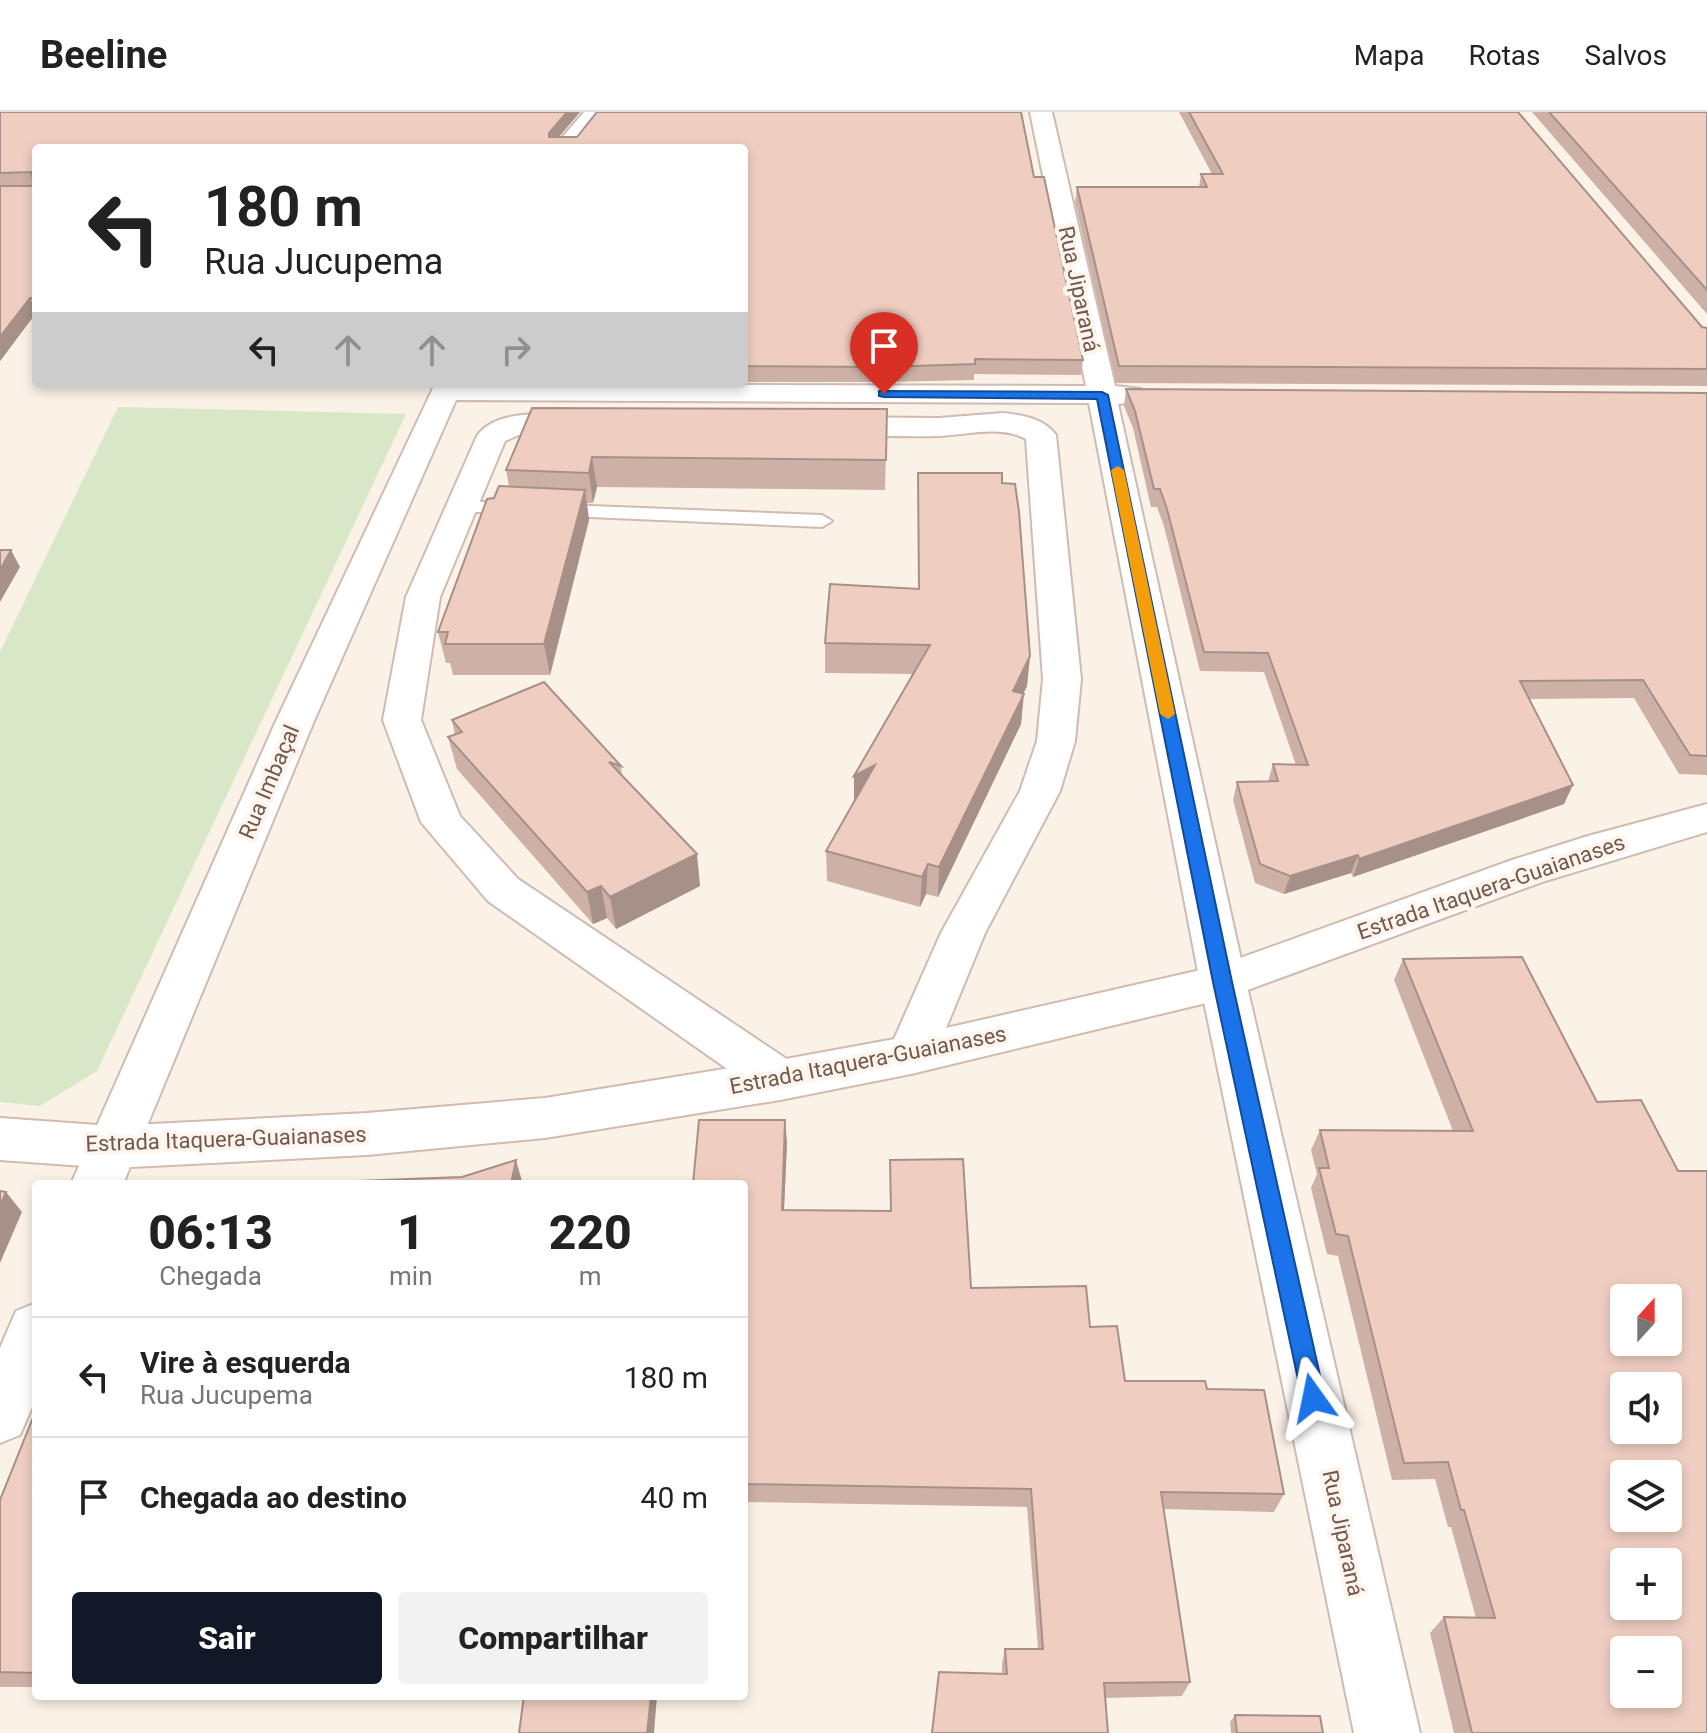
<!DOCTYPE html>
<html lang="pt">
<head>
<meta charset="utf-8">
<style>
  :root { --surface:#fff; --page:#f2f2f2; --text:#222; --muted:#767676; --line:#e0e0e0; --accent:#111827 }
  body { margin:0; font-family:Roboto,sans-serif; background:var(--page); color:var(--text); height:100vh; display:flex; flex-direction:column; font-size:30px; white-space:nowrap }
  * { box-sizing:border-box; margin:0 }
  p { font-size:26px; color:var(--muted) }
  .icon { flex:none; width:44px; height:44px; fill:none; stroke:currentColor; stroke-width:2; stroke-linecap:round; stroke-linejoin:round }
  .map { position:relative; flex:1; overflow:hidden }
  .drawer { position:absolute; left:32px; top:1068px; width:716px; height:520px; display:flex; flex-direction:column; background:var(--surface); border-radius:8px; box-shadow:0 4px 12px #0003 }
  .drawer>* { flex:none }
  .top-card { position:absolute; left:32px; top:32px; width:716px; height:244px; border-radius:8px; box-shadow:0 4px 12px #0003; background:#fff; color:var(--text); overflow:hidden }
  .needle { width:52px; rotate:21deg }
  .buttons { position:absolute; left:1610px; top:1172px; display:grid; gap:16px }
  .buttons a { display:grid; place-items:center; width:72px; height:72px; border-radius:8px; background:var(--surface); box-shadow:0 4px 12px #0003; font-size:40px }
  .pin { position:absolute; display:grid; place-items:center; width:68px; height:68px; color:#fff; margin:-82px -34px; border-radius:50% 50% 50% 0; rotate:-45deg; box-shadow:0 0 8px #0007 }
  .pin .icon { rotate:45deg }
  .me { position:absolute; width:88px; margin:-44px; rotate:348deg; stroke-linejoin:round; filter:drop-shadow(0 0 6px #0008) }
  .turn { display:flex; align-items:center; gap:28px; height:168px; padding:0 40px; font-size:36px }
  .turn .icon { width:104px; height:104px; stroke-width:2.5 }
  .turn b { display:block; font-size:56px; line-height:68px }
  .lanes { display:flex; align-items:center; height:76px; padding:0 40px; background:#0003; justify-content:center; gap:40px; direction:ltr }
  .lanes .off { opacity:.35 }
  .eta { display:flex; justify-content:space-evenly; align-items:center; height:136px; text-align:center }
  .eta b { font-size:48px; font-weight:800; line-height:56px }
  .button { display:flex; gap:16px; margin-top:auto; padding:16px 40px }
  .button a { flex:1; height:92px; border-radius:8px; background:var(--accent); color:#fff; font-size:32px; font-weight:800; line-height:92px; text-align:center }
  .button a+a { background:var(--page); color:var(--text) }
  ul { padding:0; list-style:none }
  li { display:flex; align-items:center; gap:24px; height:120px; padding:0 40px; border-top:2px solid var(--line) }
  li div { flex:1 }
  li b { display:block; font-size:30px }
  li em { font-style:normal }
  header { display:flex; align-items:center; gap:48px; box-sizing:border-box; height:112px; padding:0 40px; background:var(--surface); border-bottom:2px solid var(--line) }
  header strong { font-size:38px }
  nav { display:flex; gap:44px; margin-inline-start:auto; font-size:28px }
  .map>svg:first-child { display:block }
  .green { fill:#d8e8c6 }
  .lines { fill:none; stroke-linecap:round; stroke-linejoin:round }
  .lane-casing { stroke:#cfbbb1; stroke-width:4 }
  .street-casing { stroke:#cfbbb1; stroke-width:4 }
  .secondary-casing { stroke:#d1baae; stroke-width:4 }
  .lane { fill:#fff; fill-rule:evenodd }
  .street { fill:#fff; fill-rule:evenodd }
  .secondary { fill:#fff; fill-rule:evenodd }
  .wall { fill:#ceb1a6 }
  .shaded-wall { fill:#a79087 }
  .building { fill:#efcec1; stroke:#a79087; stroke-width:2; fill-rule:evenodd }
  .route { fill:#1a73e8; stroke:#114b97; stroke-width:2 }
  .slow { fill:#f59e0b }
  .labels { text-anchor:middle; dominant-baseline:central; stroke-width:8; stroke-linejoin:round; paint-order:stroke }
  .street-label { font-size:22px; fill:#74574d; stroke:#fef6ee }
</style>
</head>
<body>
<header>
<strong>Beeline</strong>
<nav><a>Mapa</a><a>Rotas</a><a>Salvos</a></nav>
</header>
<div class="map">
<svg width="1707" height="1621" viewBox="0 0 1707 1621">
  <rect width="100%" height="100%" fill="#fbf2e7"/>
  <!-- green -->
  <path class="green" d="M118,295L406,302L97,959L40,994L0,990V540Z"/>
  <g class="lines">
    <defs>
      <path id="lane" d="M460,389L822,403L832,409L822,415L453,399L450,395Z"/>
      <g id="street">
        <path d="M584,0H606L576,36H553Z"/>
        <path d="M1030,0H1052L1115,274L1141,277L1146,283L1141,289L1118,292L1246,870L1420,1621H1354L1200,870L1089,291L456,288L314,609L123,1072H71L276,609L435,272L1086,274Z"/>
        <path d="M1003,301C1022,303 1044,306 1056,323L1081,567L1075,629L1060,679L985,821L935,943L928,956L911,962L894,956L887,943L941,821L1020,679L1037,629L1043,567L1026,327C1000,313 968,323 939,324C901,325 863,323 825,323L814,320L810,314L814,308L825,305L939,306Z"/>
        <path d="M584,303L595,306L599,312L595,318L521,322L505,329L440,485L421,608L460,704L518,767L797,954L804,968L797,982L780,988L763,982L488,789L421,710L383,608L406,485L477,324C497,295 553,303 584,303Z"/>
        <path d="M36,1191V1286L20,1323L0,1331V1236L16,1199Z"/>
      </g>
      <path id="secondary" d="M1707,692V720L1542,770L1223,887L911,962L780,988L545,1026L367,1043L112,1056L0,1048V1006L112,1014L367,1001L545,986L780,948L911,924L1218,854L1512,748L1588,724Z"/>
    </defs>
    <!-- lane casing -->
    <use href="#lane" class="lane-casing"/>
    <!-- street casing -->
    <use href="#street" class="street-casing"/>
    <!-- secondary casing -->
    <use href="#secondary" class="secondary-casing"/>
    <!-- lane -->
    <use href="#lane" class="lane"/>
    <!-- street -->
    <use href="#street" class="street"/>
    <!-- secondary -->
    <use href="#secondary" class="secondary"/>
  </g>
  <!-- wall -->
  <g class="wall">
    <path d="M0,0H580L559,25H577L597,0H1021L1034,65H1044L1083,248L1081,263L974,262V268L885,270H744V36H36V201L0,249Z"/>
    <path d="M1179,0H1518L1702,215L1707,216V274L1116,271L1075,90L1077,75H1199L1201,62H1212Z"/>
    <path d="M1532,0H1707V202Z"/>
    <path d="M1126,277L1707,281V663L1679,662L1634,586L1529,587L1564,692L1353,765L1351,761L1284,782L1255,771L1233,688L1237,670L1268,669L1273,652L1296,653L1264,560L1200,559L1164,414L1157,395H1151L1133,316L1124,294Z"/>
    <path d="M887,297L885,378L597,375L593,391H587L589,408L550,563H453L450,551H446L438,520L494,386L509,374L506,358Z"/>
    <path d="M918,361L1002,371L1030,544L1027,574L1023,582L1021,612L938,785L926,782L920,795L827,769L826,739L854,690L912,562L825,561V531L918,477Z"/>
    <path d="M452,608L621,654L622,664L700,774L616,817L607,806L593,812L457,657L448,625L455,623Z"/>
    <path d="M1522,845L1707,1621H1454L1430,1521L1444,1505L1476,1506L1451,1415H1448L1435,1367L1392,1368L1338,1144L1327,1142L1311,1076L1317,1062L1311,1038L1320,1018L1453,1019L1394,868L1403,847Z"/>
    <path d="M787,1030L784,1098L890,1099V1048L971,1176L1090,1215L1125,1269L1207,1277L1284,1382L1274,1400L1164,1397L1190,1570L1182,1584L1105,1586L1002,1562V1552L1005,1537H1038L1027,1395L744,1390V1072Z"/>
    <path d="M36,1298V1575H0V1388Z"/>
    <path d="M1235,1603L1323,1621H1231L1230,1610Z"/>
  </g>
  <!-- shaded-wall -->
  <g class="shaded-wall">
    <path d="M567,0H580L551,34L549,21Z"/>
    <path d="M30,186L36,201L0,249V225Z"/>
    <path d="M592,345L597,375L593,391L589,361Z"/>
    <path d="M585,378L589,408L550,563L544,532Z"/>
    <path d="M11,438L20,455L0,490V458Z"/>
    <path d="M1030,544L1027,574L1010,609L1013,579Z"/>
    <path d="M1024,582L1021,612L938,785L939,755Z"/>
    <path d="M875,653L854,694V664Z"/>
    <path d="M1573,673L1564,692L1353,765L1359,747Z"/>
    <path d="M697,742L700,774L616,817L610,785Z"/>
    <path d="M1358,743L1351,761L1284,782L1290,764Z"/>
    <path d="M928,752L926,782L920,795L922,765Z"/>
    <path d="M601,774L607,806L593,812L587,780Z"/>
    <path d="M785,1008L787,1030L783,1119L782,1098Z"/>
    <path d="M516,1048L522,1069L521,1072H511Z"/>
    <path d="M6,1080L22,1100L0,1151V1094Z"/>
    <path d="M651,1584H657L654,1621H647Z"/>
  </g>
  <!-- building -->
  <g class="building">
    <path d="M0,0H567L549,21V25H577L597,0H1021L1034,65H1044L1083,248L975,247V252L885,255L744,254V36H36V186H30L0,225V74H31L34,71L31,60L0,61Z"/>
    <path d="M1189,0H1518L1702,215L1707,216V257L1119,254L1077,75H1207L1201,62H1223Z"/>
    <path d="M1549,0H1707V178Z"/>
    <path d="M1126,277L1707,281V644L1690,643L1643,568L1520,569L1573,673L1359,747L1358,743L1290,764L1260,752L1237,670L1278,669L1273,652L1308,653L1268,541L1204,540L1167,397L1160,377H1154L1135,299Z"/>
    <path d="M532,296L887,297L886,348L592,345L589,361L506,358Z"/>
    <path d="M918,361H1002V371L1015,372L1019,400L1030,544L1013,579L1024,582L939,755L928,752L922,765L826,739L875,653L854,664L930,533L825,531L830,472L919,477Z"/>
    <path d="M499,374L585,378L544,532H445L448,520H438L487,387L494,386Z"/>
    <path d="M0,438H11L0,458Z"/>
    <path d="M544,570L621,654L609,650L697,742L610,785L601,774L587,780L448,625L462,620L452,608Z"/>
    <path d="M1522,845L1597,990L1641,988L1678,1059H1707V1621H1472L1444,1505L1495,1506L1464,1398H1461L1448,1350L1404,1351L1348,1124L1336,1122L1319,1056H1329L1320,1018L1473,1019L1403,847ZM1624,1186H1668V1230H1624ZM1624,1274H1668V1318H1624ZM1624,1362H1668V1406H1624ZM1624,1450H1668V1494H1624ZM1624,1538H1668V1582H1624Z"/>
    <path d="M699,1008H785L782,1098L891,1099L890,1048L963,1047L971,1176L1086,1174L1090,1215L1117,1214L1125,1269H1205L1207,1277L1264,1278L1284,1382L1161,1380L1190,1570L1104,1571L1108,1621H932L939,1560L1007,1562L1005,1537H1043L1031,1377L744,1372V1072H693Z"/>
    <path d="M516,1048L511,1072H357L358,1069L462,1065Z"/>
    <path d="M0,1079L6,1080L0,1094Z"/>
    <path d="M36,1298V1561L0,1560V1388Z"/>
    <path d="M524,1584H651L647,1621H519Z"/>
    <path d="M1235,1603L1320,1604L1323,1621H1237Z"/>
  </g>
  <!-- route -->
  <path class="route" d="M879,279L1102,280L1108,283L1232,870L1325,1286L1322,1294L1313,1298L1305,1294L1302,1286L1213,870L1097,287L884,285L879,284Z"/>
  <!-- slow -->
  <path class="slow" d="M1118,354L1124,358L1175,602L1168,607L1160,602L1111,358Z"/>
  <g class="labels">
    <!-- street labels -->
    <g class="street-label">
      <text transform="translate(1079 177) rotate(78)">Rua Jiparaná</text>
      <text transform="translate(269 670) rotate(-67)">Rua Imbaçal</text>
      <text transform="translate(1491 775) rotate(-19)">Estrada Itaquera-Guaianases</text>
      <text transform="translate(868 948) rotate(-11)">Estrada Itaquera-Guaianases</text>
      <text transform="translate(226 1027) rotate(-2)">Estrada Itaquera-Guaianases</text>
      <text transform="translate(1343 1421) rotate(78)">Rua Jiparaná</text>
    </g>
  </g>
</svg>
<div class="buttons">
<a><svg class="needle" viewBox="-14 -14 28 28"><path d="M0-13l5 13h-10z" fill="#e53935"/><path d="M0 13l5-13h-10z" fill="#767676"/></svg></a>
<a><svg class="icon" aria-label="sound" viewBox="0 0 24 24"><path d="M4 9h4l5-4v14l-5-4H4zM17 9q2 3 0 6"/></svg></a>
<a><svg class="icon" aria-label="layers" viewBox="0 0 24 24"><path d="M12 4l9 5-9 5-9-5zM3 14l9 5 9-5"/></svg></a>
<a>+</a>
<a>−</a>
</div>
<div class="pin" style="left:884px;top:282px;background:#d93025"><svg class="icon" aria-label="arrive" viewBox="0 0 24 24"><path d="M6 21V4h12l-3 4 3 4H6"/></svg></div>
<svg class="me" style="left:1313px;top:1286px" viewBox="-20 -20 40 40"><path d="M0-17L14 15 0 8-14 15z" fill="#1a73e8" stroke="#fff" stroke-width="4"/></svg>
<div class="top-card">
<div class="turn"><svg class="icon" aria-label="left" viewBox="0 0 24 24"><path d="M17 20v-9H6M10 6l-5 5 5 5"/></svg><div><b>180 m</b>Rua Jucupema</div></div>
<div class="lanes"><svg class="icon" aria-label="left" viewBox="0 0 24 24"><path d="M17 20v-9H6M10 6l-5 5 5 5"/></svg><svg class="icon off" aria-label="ahead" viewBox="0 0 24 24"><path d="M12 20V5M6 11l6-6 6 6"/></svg><svg class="icon off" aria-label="ahead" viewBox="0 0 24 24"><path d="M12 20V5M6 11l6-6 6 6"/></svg><svg class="icon off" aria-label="right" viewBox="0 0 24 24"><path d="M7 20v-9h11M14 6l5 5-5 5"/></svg></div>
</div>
<section class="drawer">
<div class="eta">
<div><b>06:13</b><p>Chegada</p></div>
<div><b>1</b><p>min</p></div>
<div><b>220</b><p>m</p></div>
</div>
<ul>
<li><svg class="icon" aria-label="left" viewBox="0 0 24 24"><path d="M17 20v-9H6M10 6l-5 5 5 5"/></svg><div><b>Vire à esquerda</b><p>Rua Jucupema</p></div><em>180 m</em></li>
<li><svg class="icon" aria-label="arrive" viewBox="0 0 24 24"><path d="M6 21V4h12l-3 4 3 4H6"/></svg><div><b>Chegada ao destino</b></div><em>40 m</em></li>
</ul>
<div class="button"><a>Sair</a><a>Compartilhar</a></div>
</section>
</div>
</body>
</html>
